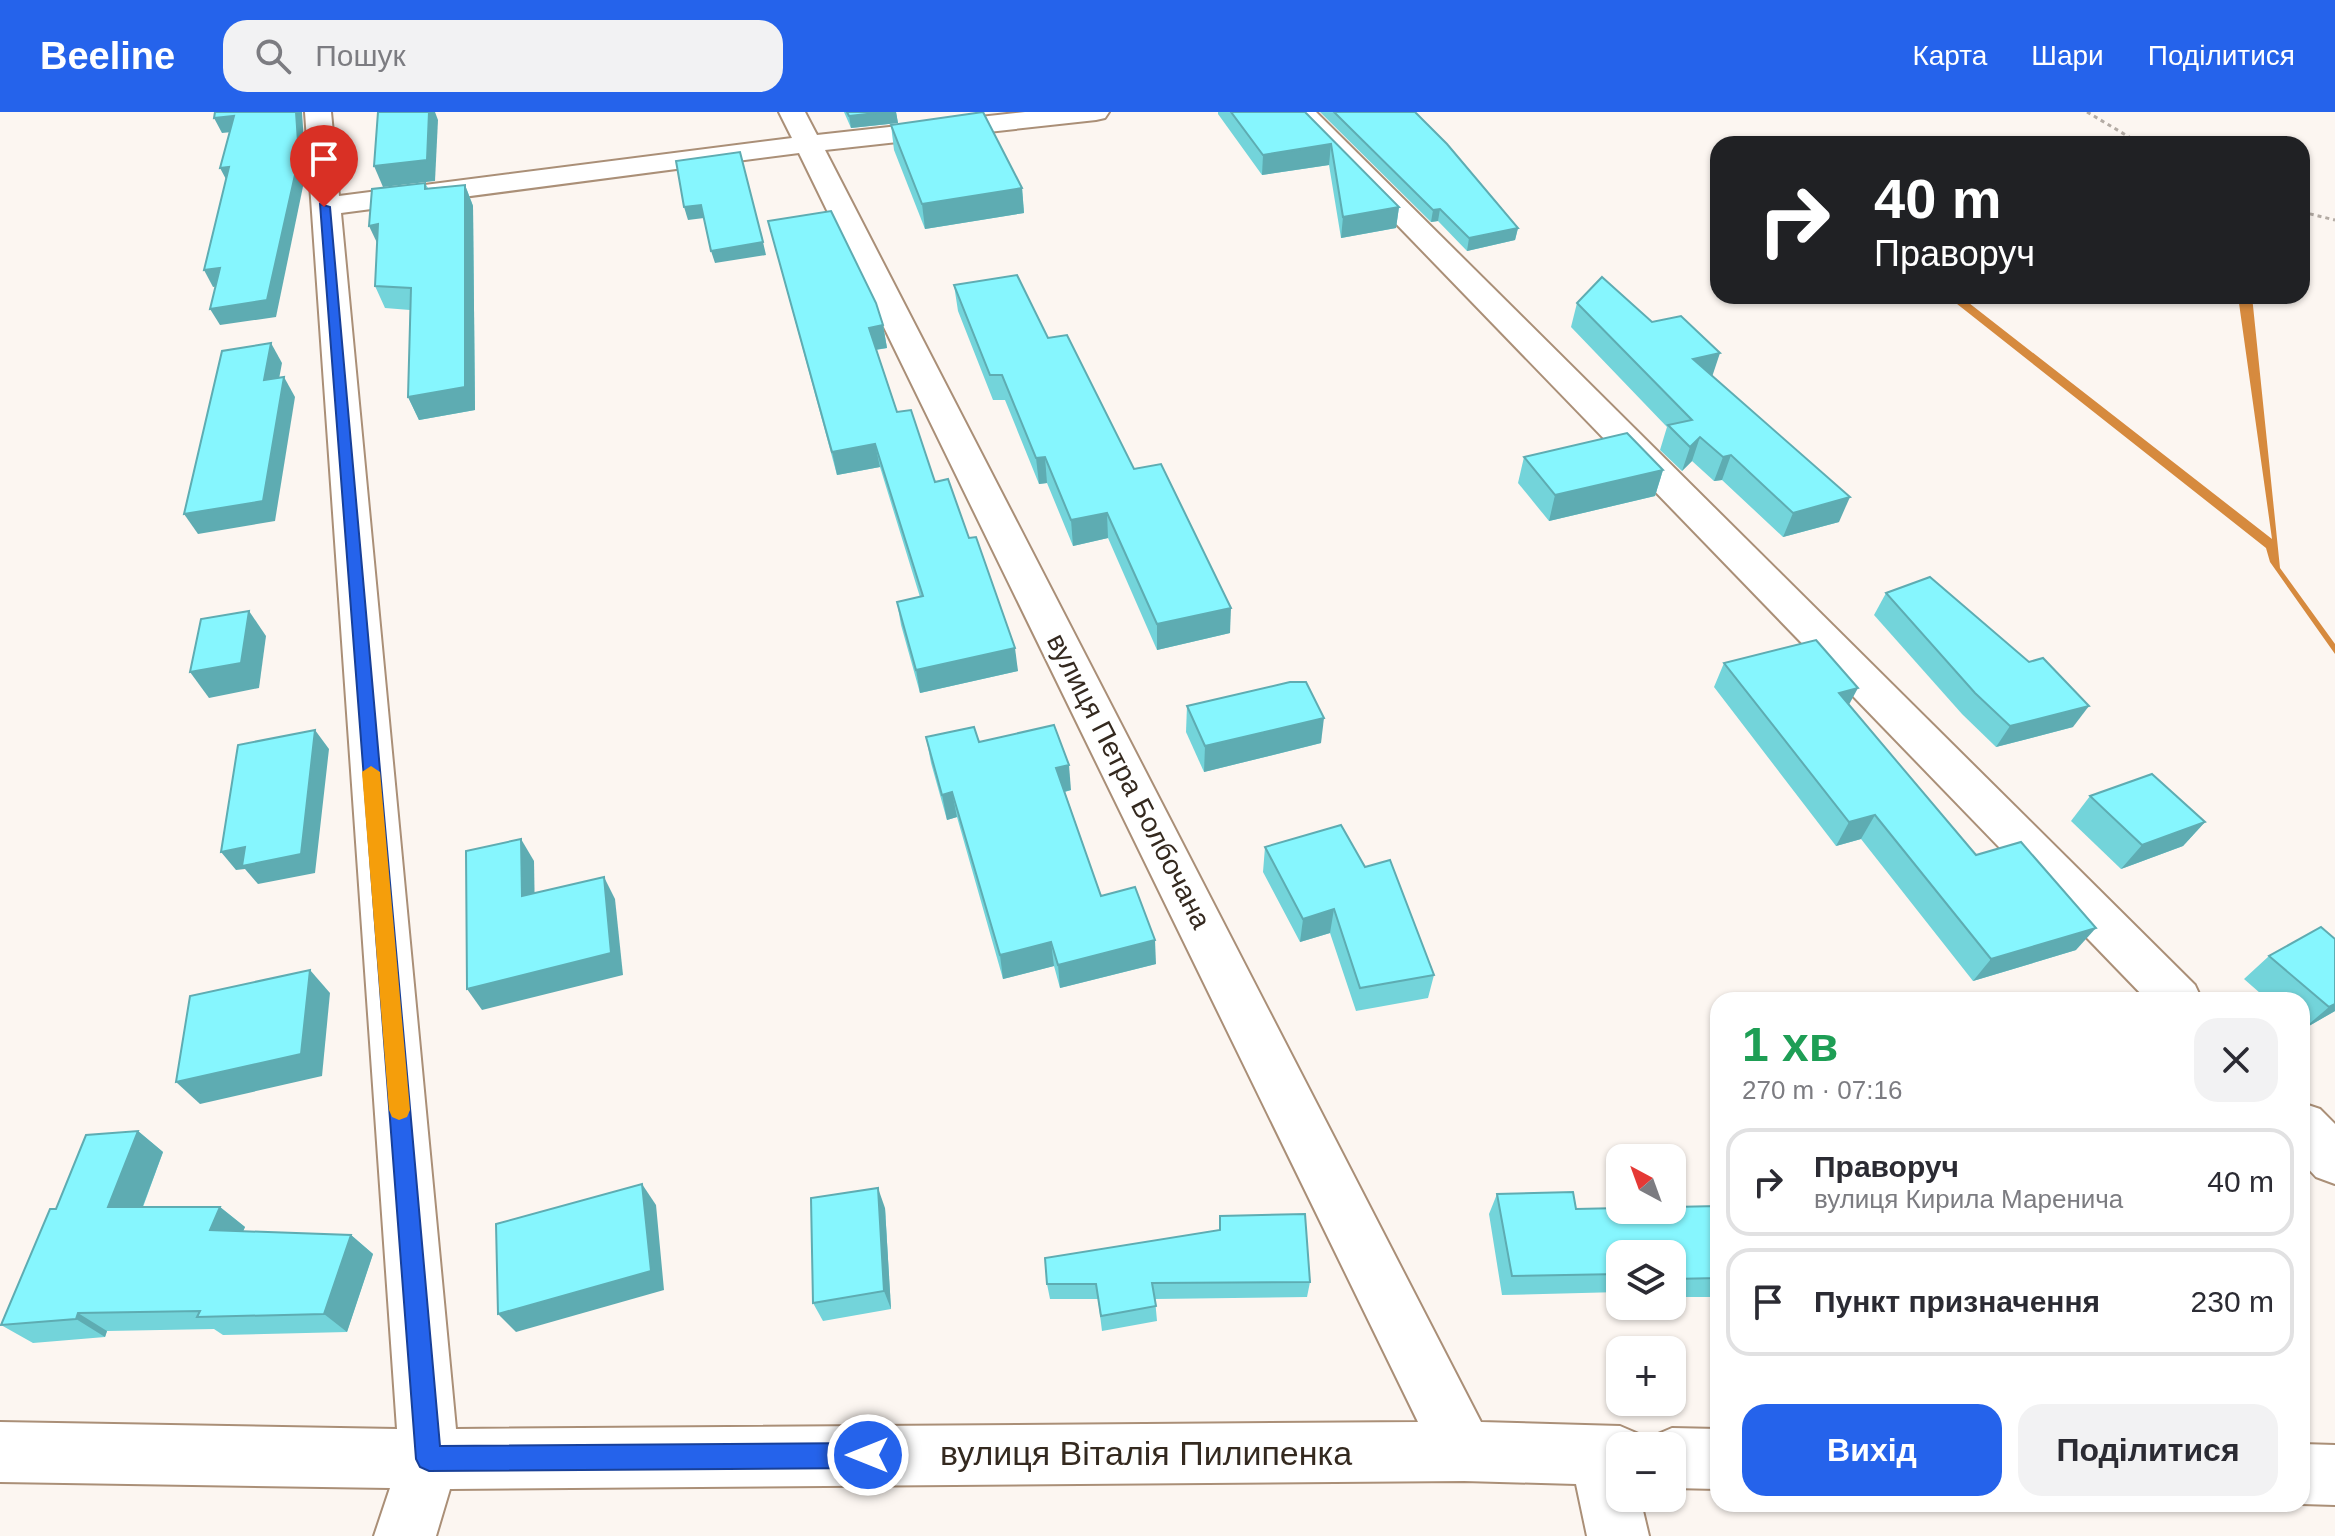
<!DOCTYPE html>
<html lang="uk">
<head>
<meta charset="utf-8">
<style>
  :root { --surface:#fff; --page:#f2f2f3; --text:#2b2b33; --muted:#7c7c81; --line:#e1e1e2; --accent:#2563eb }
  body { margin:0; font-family:Helvetica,sans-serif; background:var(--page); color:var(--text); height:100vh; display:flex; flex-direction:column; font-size:30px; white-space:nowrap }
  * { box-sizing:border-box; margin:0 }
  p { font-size:26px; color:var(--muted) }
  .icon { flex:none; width:44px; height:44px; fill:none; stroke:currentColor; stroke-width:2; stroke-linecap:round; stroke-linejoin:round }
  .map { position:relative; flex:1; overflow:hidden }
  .sheet { position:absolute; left:1710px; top:880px; width:600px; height:520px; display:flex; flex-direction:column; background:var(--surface); border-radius:24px; box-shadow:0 2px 6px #0004 }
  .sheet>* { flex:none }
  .hud { position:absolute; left:1710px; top:24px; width:600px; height:168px; border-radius:24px; box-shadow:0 2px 6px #0004; background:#202124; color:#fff; overflow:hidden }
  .needle { width:52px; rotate:319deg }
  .fabs { position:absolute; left:1606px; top:1032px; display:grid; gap:16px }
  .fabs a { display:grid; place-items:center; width:80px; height:80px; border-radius:16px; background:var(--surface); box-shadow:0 2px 6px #0004; font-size:40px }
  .pin { position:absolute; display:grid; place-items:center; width:68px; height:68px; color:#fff; margin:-82px -34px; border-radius:50% 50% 50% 0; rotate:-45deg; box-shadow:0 0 8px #0007 }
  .pin .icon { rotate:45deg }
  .me { position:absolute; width:88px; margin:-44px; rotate:270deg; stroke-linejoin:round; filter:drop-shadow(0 0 6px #0008) }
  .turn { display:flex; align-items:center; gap:28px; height:168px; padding:0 32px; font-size:36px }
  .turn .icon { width:104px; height:104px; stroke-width:2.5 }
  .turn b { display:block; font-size:56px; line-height:68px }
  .round { display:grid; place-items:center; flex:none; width:84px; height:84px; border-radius:24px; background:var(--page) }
  .overview { display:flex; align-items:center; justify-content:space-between; height:136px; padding:0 32px }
  h1 { font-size:48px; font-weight:600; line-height:60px; color:#1e9e55 }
  .action { display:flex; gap:16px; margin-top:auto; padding:16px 32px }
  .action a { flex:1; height:92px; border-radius:24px; background:var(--accent); color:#fff; font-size:32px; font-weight:600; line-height:92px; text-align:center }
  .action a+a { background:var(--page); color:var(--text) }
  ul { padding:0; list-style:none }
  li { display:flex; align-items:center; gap:24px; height:108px; margin:0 16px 12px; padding:0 16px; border:4px solid var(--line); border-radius:24px }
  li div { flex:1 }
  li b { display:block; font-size:30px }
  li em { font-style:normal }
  header { display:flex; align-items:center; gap:48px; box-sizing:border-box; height:112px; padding:0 40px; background:var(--accent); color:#fff }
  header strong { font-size:38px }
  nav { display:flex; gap:44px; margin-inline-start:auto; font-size:28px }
  .search { width:560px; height:72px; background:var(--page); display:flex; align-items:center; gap:20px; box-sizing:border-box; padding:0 28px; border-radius:24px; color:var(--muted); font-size:30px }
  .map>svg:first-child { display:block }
  .water { fill:#d68a3e }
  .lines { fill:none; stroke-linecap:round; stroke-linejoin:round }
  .minor-casing { stroke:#aa8f77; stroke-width:4 }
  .path { stroke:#b3aba4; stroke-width:3; stroke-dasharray:4 4; stroke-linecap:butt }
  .minor { fill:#fff; fill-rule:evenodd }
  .wall { fill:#73d4da }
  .shaded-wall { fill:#5eacb2 }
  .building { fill:#86f6fe; stroke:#5eacb2; stroke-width:2 }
  .route { fill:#2563eb; stroke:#184099; stroke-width:2 }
  .slow { fill:#f59e0b }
  .labels { text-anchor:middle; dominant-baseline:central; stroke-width:7; stroke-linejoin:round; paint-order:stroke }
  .street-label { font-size:28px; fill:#34291f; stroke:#fff }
  .near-street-label { font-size:34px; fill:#34291f; stroke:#fff }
</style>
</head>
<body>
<header>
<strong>Beeline</strong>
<div class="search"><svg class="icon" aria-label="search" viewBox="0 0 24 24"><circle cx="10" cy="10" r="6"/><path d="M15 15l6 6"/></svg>Пошук</div>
<nav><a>Карта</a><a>Шари</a><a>Поділитися</a></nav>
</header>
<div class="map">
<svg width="2335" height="1424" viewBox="0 0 2335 1424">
  <rect width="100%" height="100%" fill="#fcf6f1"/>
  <!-- water -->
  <path class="water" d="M1947,184H1960L2272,427L2238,184H2252L2280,456L2335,532V542L2270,450L2266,436Z"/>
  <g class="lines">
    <defs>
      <g id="minor">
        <path d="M305,0H331L339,84L792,26L779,0H805L817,23L1025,0H1109L1105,6L1096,8L825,38L1481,1310L1620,1314L1641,1323L1646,1334H1620V1386H1640L1649,1424H1587L1576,1372L1464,1369L450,1377L436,1424H374L390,1376L0,1370V1310L397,1317ZM799,41L1418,1310L456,1317L341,101Z"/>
        <path d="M1288,0H1316L2195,873L2202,888H2147Z"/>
        <path d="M2302,991L2320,997L2335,1012V1072L2316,1065L2302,1050Z"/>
        <path d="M1672,1316L1718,1317V1377L1672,1376V1334H1647L1651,1325Z"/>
        <path d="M2302,1332L2335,1333V1393L2302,1392Z"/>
      </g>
    </defs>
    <!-- minor casing -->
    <use href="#minor" class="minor-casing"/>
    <!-- path -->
    <g class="path">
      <path d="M2087,0L2141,32"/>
      <path d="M2302,100L2335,108"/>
    </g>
    <!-- minor -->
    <use href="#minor" class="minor"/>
  </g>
  <!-- wall -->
  <g class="wall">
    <path d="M844,0H896L898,11L851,16Z"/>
    <path d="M1218,0H1305L1399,95L1396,116L1341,126L1329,53L1262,63L1218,2Z"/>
    <path d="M1320,0H1415L1518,116L1515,128L1467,139L1438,109L1431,110Z"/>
    <path d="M891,13L1022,76L1024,101L925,117L894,38Z"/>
    <path d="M425,71L428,76L465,73L473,94L475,298L419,308L408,285L410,198L385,196L375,174Z"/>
    <path d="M768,109L883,213L887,236L876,238L897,300L935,370L969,426L1018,559L920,581L901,513L897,490L920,485L880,355L837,363Z"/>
    <path d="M954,173L1048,226L1134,357L1230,521L1157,538L1108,426L1073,434L1047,371L1039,372L1005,288H993L958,199Z"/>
    <path d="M1577,191L1712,264L1839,410L1783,425L1722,368L1714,369L1692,349L1682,359L1660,338L1667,315L1571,215Z"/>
    <path d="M1524,345L1663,358L1655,384L1549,409L1518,371Z"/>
    <path d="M1886,481L2073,615L1996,635L1962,602L1874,503Z"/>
    <path d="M1724,551L1849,593L1976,743L2076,838L1973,869L1861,727L1836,734L1714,575Z"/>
    <path d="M1187,594L1321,631L1204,660L1186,620Z"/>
    <path d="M926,625L979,630L1071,678L1065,680L1101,784L1156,852L1060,876L1054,854L1003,867L957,705L947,708L931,651Z"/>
    <path d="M2090,684L2205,710L2183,734L2121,757L2071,709Z"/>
    <path d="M1265,735L1365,755L1434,863L1428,886L1356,899L1330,821L1300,830L1263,760Z"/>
    <path d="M2269,844L2335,899L2302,918V888H2268L2244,867Z"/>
    <path d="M138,1019L163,1040L143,1095H220L245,1115L243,1119L351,1123L373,1142L347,1220L223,1223L214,1217L107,1219L105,1225L33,1231L1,1213L56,1097Z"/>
    <path d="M1497,1082L1576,1097L1718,1094V1185H1672V1142H1620V1180L1502,1183L1489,1102Z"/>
    <path d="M885,1096L891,1197L823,1209L813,1191Z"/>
    <path d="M1220,1104L1310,1170L1307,1185L1155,1187L1157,1209L1102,1219L1098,1187H1050L1047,1172L1219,1118Z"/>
  </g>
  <!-- shaded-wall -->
  <g class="shaded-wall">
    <path d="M296,0H302L306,60L276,205L220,213L210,197Z"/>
    <path d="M429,0H435L438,8L435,69L383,75L374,54Z"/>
    <path d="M885,0H896L898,11L851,16L849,4Z"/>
    <path d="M234,4L242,19L222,21L214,6Z"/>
    <path d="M1331,32L1329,53L1262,63L1263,43Z"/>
    <path d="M229,55L228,71L220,56Z"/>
    <path d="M465,73L473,94L475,298L419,308L408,285Z"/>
    <path d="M1022,76L1024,101L925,117L922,92Z"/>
    <path d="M701,93L704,106L688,108L684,95Z"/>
    <path d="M1399,95L1396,116L1341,126L1343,105Z"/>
    <path d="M1440,97L1438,109L1431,110L1433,98Z"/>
    <path d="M378,112L379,135L369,114Z"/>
    <path d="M1518,116L1515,128L1467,139L1469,126Z"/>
    <path d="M763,130L766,143L715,151L711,139Z"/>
    <path d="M220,156L229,173L213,175L204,158Z"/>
    <path d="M883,213L887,236L873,238L869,216Z"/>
    <path d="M271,231L282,251L275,288L264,268Z"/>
    <path d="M1720,241L1712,265L1693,247Z"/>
    <path d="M284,265L295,285L275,409L198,422L184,402Z"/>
    <path d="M1700,325L1692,349L1682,359L1690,335Z"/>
    <path d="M875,332L880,355L837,363L832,340Z"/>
    <path d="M1731,343L1722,368L1714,369L1723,345Z"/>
    <path d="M1045,345L1047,371L1039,372L1036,346Z"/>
    <path d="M1663,358L1655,384L1549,409L1555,383Z"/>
    <path d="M1850,385L1839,410L1783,425L1793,401Z"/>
    <path d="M1107,401L1108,426L1073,434L1071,408Z"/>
    <path d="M1231,496L1230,521L1157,538V512Z"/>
    <path d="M249,499L266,524L259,576L209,586L190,560Z"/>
    <path d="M1015,536L1018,559L920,581L916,558Z"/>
    <path d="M1858,576L1845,600L1839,581Z"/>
    <path d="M2089,594L2073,615L1996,635L2010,614Z"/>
    <path d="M1324,606L1321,631L1204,660L1205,634Z"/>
    <path d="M315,618L329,637L315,761L258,772L245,757L236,758L221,740Z"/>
    <path d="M1069,653L1071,678L1059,681L1056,656Z"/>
    <path d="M952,680L957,705L947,708L942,683Z"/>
    <path d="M1875,703L1861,727L1836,734L1849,710Z"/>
    <path d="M2205,710L2183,734L2121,757L2142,733Z"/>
    <path d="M521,727L534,749L535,806L522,784Z"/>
    <path d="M604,765L615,787L623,863L482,898L467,877Z"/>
    <path d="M1334,797L1330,821L1300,830L1303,807Z"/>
    <path d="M2096,816L2076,838L1973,869L1991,847Z"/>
    <path d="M1155,828L1156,852L1060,876L1058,853Z"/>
    <path d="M1051,830L1054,854L1003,867L1000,843Z"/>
    <path d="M310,858L330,881L322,964L200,992L176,970Z"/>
    <path d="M2335,892V899L2302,918L2329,895Z"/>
    <path d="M138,1019L163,1040L135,1115L108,1095Z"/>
    <path d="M642,1072L656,1093L664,1178L516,1220L498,1202Z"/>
    <path d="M878,1076L885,1096L891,1197L884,1179Z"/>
    <path d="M220,1095L245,1115L235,1138L210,1118Z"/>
    <path d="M351,1123L373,1142L347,1220L324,1202Z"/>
    <path d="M78,1201L107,1219L105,1225L76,1207Z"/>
  </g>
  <!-- building -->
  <g class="building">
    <path d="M215,0H296L299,45L267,188L210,197L220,156L204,158L229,55L220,56L234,4L214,6Z"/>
    <path d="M378,0H429L427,48L374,54Z"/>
    <path d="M847,0H885L849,4Z"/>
    <path d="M983,0L1022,76L922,92L891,13Z"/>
    <path d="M1231,0H1305L1399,95L1343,105L1331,32L1263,43Z"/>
    <path d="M1334,0H1415L1447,32L1518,116L1469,126L1440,97L1433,98Z"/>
    <path d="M740,40L763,130L711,139L701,93L684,95L676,49Z"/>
    <path d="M425,71V77L465,73V275L408,285L411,176L375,174L378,112L369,114L372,77Z"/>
    <path d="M831,99L876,191L883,213L869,216L897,300L911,298L935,370L948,367L969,426L976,425L1015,536L916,558L897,490L923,484L875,332L832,340L768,109Z"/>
    <path d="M1017,163L1048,226L1067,223L1134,357L1161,352L1231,496L1157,512L1107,401L1071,408L1045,345L1036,346L1002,263H990L954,173Z"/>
    <path d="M1602,165L1652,210L1681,204L1720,241L1693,247L1850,385L1793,401L1731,343L1723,345L1700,325L1690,335L1668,313L1692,308L1577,191Z"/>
    <path d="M271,231L264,268L284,265L263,389L184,402L222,239Z"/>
    <path d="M1627,321L1663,358L1555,383L1524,345Z"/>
    <path d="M1930,465L2029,550L2043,546L2089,594L2010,614L1975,581L1886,481Z"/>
    <path d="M249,499L241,551L190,560L201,507Z"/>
    <path d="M1816,528L1858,576L1839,581L1976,743L2021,730L2096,816L1991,847L1875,703L1849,710L1724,551Z"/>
    <path d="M1290,570H1306L1324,606L1205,634L1187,594Z"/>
    <path d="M1054,613L1069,653L1056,656L1101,784L1135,775L1155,828L1058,853L1051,830L1000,843L952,680L942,683L926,625L974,615L979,630Z"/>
    <path d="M315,618L301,742L242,754L245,735L221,740L238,633Z"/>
    <path d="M2152,662L2205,710L2142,733L2090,684Z"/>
    <path d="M1341,713L1365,755L1390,748L1434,863L1360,876L1334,797L1303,807L1265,735Z"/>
    <path d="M521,727L522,784L604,765L611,841L467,877L466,739Z"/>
    <path d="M2321,815L2335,827V892L2329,895L2269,844Z"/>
    <path d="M310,858L301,942L176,970L190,884Z"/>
    <path d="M138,1019L108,1095H220L210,1118L351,1123L324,1202L197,1205L200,1199L78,1201L76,1207L1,1213L50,1097H56L86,1023Z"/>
    <path d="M642,1072L651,1159L498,1202L496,1112Z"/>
    <path d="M878,1076L884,1179L813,1191L811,1086Z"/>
    <path d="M1573,1080L1576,1097L1620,1096V1098H1672V1095L1718,1094V1166L1672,1167V1142H1620V1162L1512,1164L1497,1082Z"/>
    <path d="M1305,1102L1310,1170L1152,1171L1156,1194L1101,1204L1096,1172H1047L1045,1146L1220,1118V1104Z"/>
  </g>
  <!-- route -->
  <path class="route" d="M320,92L330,95L440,1334L868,1331L877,1335L880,1343L877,1352L868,1356L429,1359L420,1355L416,1347Z"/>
  <!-- slow -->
  <path class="slow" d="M371,654L380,660L410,998L407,1005L399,1008L392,1005L389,998L362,660Z"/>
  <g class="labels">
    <!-- street labels -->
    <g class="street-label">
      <text transform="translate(1129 669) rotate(63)">вулиця Петра Болбочана</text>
    </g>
    <!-- near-street labels -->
    <g class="near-street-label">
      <text x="1146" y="1341">вулиця Віталія Пилипенка</text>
    </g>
  </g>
</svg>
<div class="fabs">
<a><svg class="needle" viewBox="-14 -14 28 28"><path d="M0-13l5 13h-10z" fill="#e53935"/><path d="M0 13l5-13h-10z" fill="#7c7c81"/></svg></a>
<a><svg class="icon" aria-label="layers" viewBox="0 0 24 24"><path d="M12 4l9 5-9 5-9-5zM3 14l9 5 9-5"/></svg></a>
<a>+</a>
<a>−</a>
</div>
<div class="pin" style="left:324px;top:95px;background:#d93025"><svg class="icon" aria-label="arrive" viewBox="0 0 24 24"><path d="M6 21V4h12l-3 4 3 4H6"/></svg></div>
<svg class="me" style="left:868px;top:1343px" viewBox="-20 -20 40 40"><circle r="17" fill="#2563eb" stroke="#fff" stroke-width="3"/><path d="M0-11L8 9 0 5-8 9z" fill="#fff"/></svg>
<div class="hud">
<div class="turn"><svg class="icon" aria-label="right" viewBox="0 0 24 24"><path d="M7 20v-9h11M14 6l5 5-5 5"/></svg><div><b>40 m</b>Праворуч</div></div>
</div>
<section class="sheet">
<div class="overview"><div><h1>1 хв</h1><p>270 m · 07:16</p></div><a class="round"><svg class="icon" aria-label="close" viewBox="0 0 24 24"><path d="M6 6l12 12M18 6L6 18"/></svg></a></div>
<ul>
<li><svg class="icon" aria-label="right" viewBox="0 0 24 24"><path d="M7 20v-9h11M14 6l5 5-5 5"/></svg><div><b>Праворуч</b><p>вулиця Кирила Маренича</p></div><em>40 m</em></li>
<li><svg class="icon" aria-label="arrive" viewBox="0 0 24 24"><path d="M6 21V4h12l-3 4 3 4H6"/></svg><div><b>Пункт призначення</b></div><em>230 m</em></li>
</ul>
<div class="action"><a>Вихід</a><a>Поділитися</a></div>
</section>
</div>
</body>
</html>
